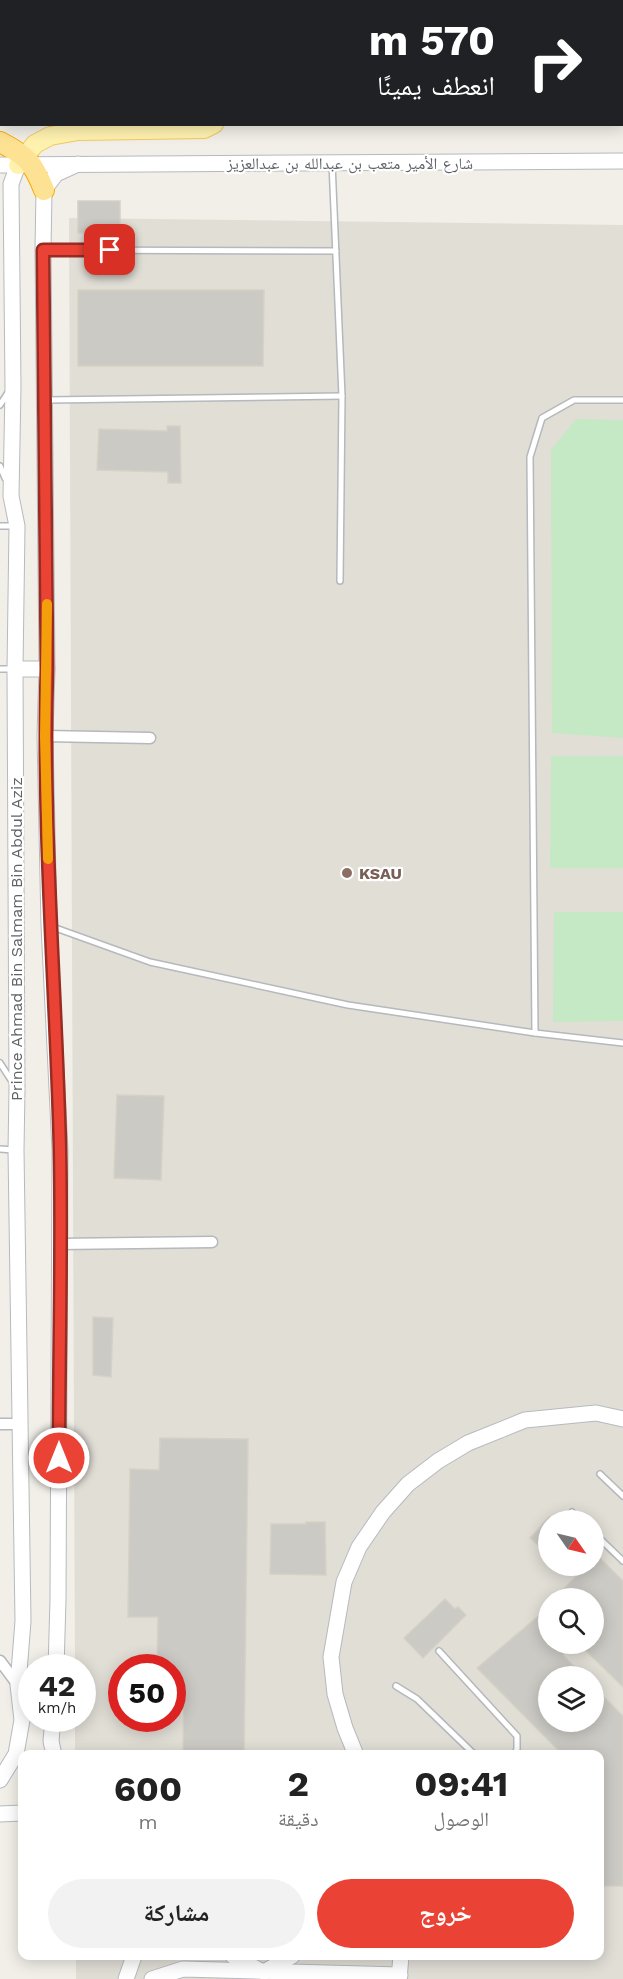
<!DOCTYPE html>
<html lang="ar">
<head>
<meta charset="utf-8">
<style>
  :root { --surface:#fff; --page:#f2f2f2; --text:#222; --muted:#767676; --accent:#ea4335 }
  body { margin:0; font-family:"Work Sans","Noto Naskh Arabic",sans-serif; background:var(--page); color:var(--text); direction:rtl; height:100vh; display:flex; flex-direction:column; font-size:22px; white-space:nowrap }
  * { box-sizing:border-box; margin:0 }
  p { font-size:20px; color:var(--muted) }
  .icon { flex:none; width:33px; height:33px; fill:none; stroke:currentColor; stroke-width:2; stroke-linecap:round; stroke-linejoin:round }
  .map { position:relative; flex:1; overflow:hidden; direction:ltr }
  .panel { position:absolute; left:18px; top:1750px; width:586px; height:210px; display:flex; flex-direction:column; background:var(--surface); border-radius:12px; box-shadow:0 3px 15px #0003; direction:rtl }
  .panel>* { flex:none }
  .guide { position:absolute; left:0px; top:0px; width:624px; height:126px; box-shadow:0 3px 15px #0003; direction:rtl; background:#202124; color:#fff; overflow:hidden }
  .needle { width:39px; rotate:124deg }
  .fabs { position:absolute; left:538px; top:1510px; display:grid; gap:12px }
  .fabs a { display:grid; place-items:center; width:66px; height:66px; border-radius:50%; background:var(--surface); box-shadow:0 3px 15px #0003; font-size:30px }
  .speed { position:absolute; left:18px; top:1654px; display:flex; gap:12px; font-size:30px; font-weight:700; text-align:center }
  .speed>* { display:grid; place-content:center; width:78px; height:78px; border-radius:50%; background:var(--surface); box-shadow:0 3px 15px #0003; line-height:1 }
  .speed small { font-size:15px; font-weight:400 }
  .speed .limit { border:9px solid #d22; background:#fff; color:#111 }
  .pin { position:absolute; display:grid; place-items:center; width:51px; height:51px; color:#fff; margin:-26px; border-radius:12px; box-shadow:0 3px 9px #0006 }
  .me { position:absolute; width:66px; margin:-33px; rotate:0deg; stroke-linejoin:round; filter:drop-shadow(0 0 4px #0008) }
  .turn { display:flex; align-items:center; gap:21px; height:126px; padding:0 30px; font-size:27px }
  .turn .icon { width:78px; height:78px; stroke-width:2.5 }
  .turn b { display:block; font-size:42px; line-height:51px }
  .eta { display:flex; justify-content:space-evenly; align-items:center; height:102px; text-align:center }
  .eta b { font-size:36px; font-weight:700; line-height:42px }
  .action { display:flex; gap:12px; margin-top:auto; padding:12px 30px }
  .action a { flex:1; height:69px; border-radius:36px; background:var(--accent); color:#fff; font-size:24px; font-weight:700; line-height:69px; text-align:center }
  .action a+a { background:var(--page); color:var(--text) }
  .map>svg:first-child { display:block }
  .education { fill:#e1ded6; fill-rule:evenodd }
  .green { fill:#c5e8c5 }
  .building { fill:#cccac5; stroke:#d6d1c6; stroke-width:1.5 }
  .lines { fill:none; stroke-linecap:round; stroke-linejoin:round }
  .lane-casing { stroke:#b5b8bc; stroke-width:8 }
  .street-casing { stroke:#b5b8bc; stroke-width:13 }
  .secondary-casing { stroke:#b6babf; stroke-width:17 }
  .primary-casing { stroke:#f2c960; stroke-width:20 }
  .highway-casing { stroke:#f9ab00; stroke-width:22 }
  .lane { stroke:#fff; stroke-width:5 }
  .street { stroke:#fff; stroke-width:10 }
  .secondary { stroke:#fff; stroke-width:15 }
  .primary { stroke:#fff2af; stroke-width:18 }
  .highway { stroke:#fde293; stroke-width:20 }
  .route-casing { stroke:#982c22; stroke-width:15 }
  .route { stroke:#ea4335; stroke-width:10 }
  .slow { stroke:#f59e0b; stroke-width:10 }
  .education-dot { fill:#8d6e63; stroke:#fff; stroke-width:2 }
  .labels { text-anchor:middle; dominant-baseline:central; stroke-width:4.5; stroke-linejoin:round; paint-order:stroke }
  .street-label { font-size:16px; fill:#5f6368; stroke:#fff }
  .education-label { font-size:16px; font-weight:bold; fill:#785e54; stroke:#fff; text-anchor:start }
</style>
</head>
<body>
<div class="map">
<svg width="623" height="1979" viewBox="0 0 623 1979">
  <rect width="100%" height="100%" fill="#f1efe8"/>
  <!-- education -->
  <path class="education" d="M69,218L623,225V1979H76V1956H600V1755H75V1719H82V1668H75ZM549,1521H594V1566H549ZM549,1599H594V1644H549ZM122,1668H172V1719H122ZM549,1677H594V1722H549Z"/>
  <!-- green -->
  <g class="green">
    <path d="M576,419L623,420V738L552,733L551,450Z"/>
    <path d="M551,756H623V868H550Z"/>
    <path d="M554,912H623V1021L553,1022Z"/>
  </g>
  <!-- building -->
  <g class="building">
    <rect x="78" y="201" width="42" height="32"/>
    <path d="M78,290H264L263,366H78Z"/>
    <path d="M167,426H180L181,483H168V472L97,470L99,429L167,431Z"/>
    <path d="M117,1095L164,1096L161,1180L114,1178Z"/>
    <path d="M93,1317L113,1318L111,1377L93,1375Z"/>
    <path d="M160,1438L248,1439L244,1755H183L184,1690H172V1668H157L158,1617H128L130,1469L159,1470Z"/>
    <path d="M549,1517V1533L538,1545L530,1538Z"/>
    <path d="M306,1522H325L326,1575L270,1574L271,1524H306Z"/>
    <path d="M594,1552L623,1581V1687L579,1644H594V1599H554L586,1566H594Z"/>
    <path d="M445,1599L455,1609L458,1607L466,1615L423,1658L404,1638Z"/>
    <path d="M549,1607V1644H574L563,1655L584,1677H549V1722H594V1687L623,1716V1886H600V1755H563L477,1668Z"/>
  </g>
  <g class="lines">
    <defs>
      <g id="lane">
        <path d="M332,163L342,396L340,581"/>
        <path d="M44,250L336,251"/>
        <path d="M47,400L342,396"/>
        <path d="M0,405L9,391"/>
        <path d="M0,466L5,478"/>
        <path d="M0,526H16"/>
        <path d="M0,669H13"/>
        <path d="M50,926L150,962L348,1005L535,1033L623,1043"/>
        <path d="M535,1033L530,457L542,418L574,400H623"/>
        <path d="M0,1063L13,1083"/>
        <path d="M0,1149L13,1150"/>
        <path d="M600,1474L623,1496"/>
        <path d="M572,1512L581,1521"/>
        <path d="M594,1533L623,1561"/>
        <path d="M439,1651L517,1736V1749L514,1755"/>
        <path d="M396,1686L417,1699L475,1755"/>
      </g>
      <g id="street">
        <path d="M45,736L150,738"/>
        <path d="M59,1244L212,1242"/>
        <path d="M0,1424H19"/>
        <path d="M0,1661L18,1685"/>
      </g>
      <g id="secondary">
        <path d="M0,165L623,161"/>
        <path d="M15,669H47"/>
        <path d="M56,1668L58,1600L60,1150L49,925L45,736L47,669L43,250L44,190L56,174L78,164"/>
        <path d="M53,1719L51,1741L54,1755"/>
        <path d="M356,1755L345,1728L335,1694L331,1657L344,1582L359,1547L383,1512L408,1484L438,1461L468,1443L525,1420L596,1413L623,1419"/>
        <path d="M0,1780L16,1754L22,1720L18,1685L23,1621L16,1150L17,1089L15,669L17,526L11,496L13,387L11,184L18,165"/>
        <path d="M0,1814L22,1813"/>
        <path d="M233,1956L259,1970"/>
        <path d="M264,1972L292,1956"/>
        <path d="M126,1979L134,1956"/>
        <path d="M152,1979L183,1969L400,1975"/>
        <path d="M399,1979L401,1956"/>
      </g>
      <g id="primary">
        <path d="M10,2V0"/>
        <path d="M53,2L54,0"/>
        <path d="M0,75L2,73"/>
        <path d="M0,110H2"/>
        <path d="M622,115H623"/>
        <path d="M18,165L35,144L50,136L78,131L204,129L214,124"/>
      </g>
      <path id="highway" d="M0,142C27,156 33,162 44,190"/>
    </defs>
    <!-- lane casing -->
    <use href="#lane" class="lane-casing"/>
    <!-- street casing -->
    <use href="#street" class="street-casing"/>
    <!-- secondary casing -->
    <use href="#secondary" class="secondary-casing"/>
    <!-- primary casing -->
    <use href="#primary" class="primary-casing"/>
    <!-- highway casing -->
    <use href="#highway" class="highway-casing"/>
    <!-- lane -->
    <use href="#lane" class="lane"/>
    <!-- street -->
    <use href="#street" class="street"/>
    <!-- secondary -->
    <use href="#secondary" class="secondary"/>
    <!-- primary -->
    <use href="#primary" class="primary"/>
    <!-- highway -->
    <use href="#highway" class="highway"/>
  </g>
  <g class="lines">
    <defs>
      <path id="route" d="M59,1458C59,1355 62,1252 60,1149C56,989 42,829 47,669L43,250H110"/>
    </defs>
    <!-- route casing -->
    <use href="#route" class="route-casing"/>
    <!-- route -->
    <use href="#route" class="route"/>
    <!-- slow -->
    <path class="slow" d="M47,604L45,736L48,859"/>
  </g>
  <!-- markers -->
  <circle class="education-dot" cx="347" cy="873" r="6"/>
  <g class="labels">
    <!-- street labels -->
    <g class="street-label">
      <text x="350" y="163">شارع الأمير متعب بن عبدالله بن عبدالعزيز</text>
      <text transform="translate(16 939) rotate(-90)">Prince Ahmad Bin Salmam Bin Abdul Aziz</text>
    </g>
    <!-- education labels -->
    <g class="education-label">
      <text x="359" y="873">KSAU</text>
    </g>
  </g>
</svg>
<div class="fabs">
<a><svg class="needle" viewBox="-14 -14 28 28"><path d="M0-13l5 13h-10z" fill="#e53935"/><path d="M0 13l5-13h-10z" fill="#767676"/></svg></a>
<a><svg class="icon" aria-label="search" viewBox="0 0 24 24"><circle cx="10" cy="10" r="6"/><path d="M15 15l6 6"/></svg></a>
<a><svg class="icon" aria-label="layers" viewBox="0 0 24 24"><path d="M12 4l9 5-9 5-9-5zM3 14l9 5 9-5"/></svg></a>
</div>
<div class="speed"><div>42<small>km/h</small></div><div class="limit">50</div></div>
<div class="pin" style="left:110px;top:250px;background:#d93025"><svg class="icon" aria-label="arrive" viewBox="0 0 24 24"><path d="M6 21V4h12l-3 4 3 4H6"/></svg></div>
<svg class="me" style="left:59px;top:1458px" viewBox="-20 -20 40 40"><circle r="17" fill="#ea4335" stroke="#fff" stroke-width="3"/><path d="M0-11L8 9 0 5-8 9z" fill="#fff"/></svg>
<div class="guide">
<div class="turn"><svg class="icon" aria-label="right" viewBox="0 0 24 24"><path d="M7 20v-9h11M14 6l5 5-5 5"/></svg><div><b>570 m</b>انعطف يمينًا</div></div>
</div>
<section class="panel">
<div class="eta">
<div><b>09:41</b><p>الوصول</p></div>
<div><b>2</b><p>دقيقة</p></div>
<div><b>600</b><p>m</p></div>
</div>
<div class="action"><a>خروج</a><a>مشاركة</a></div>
</section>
</div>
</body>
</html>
